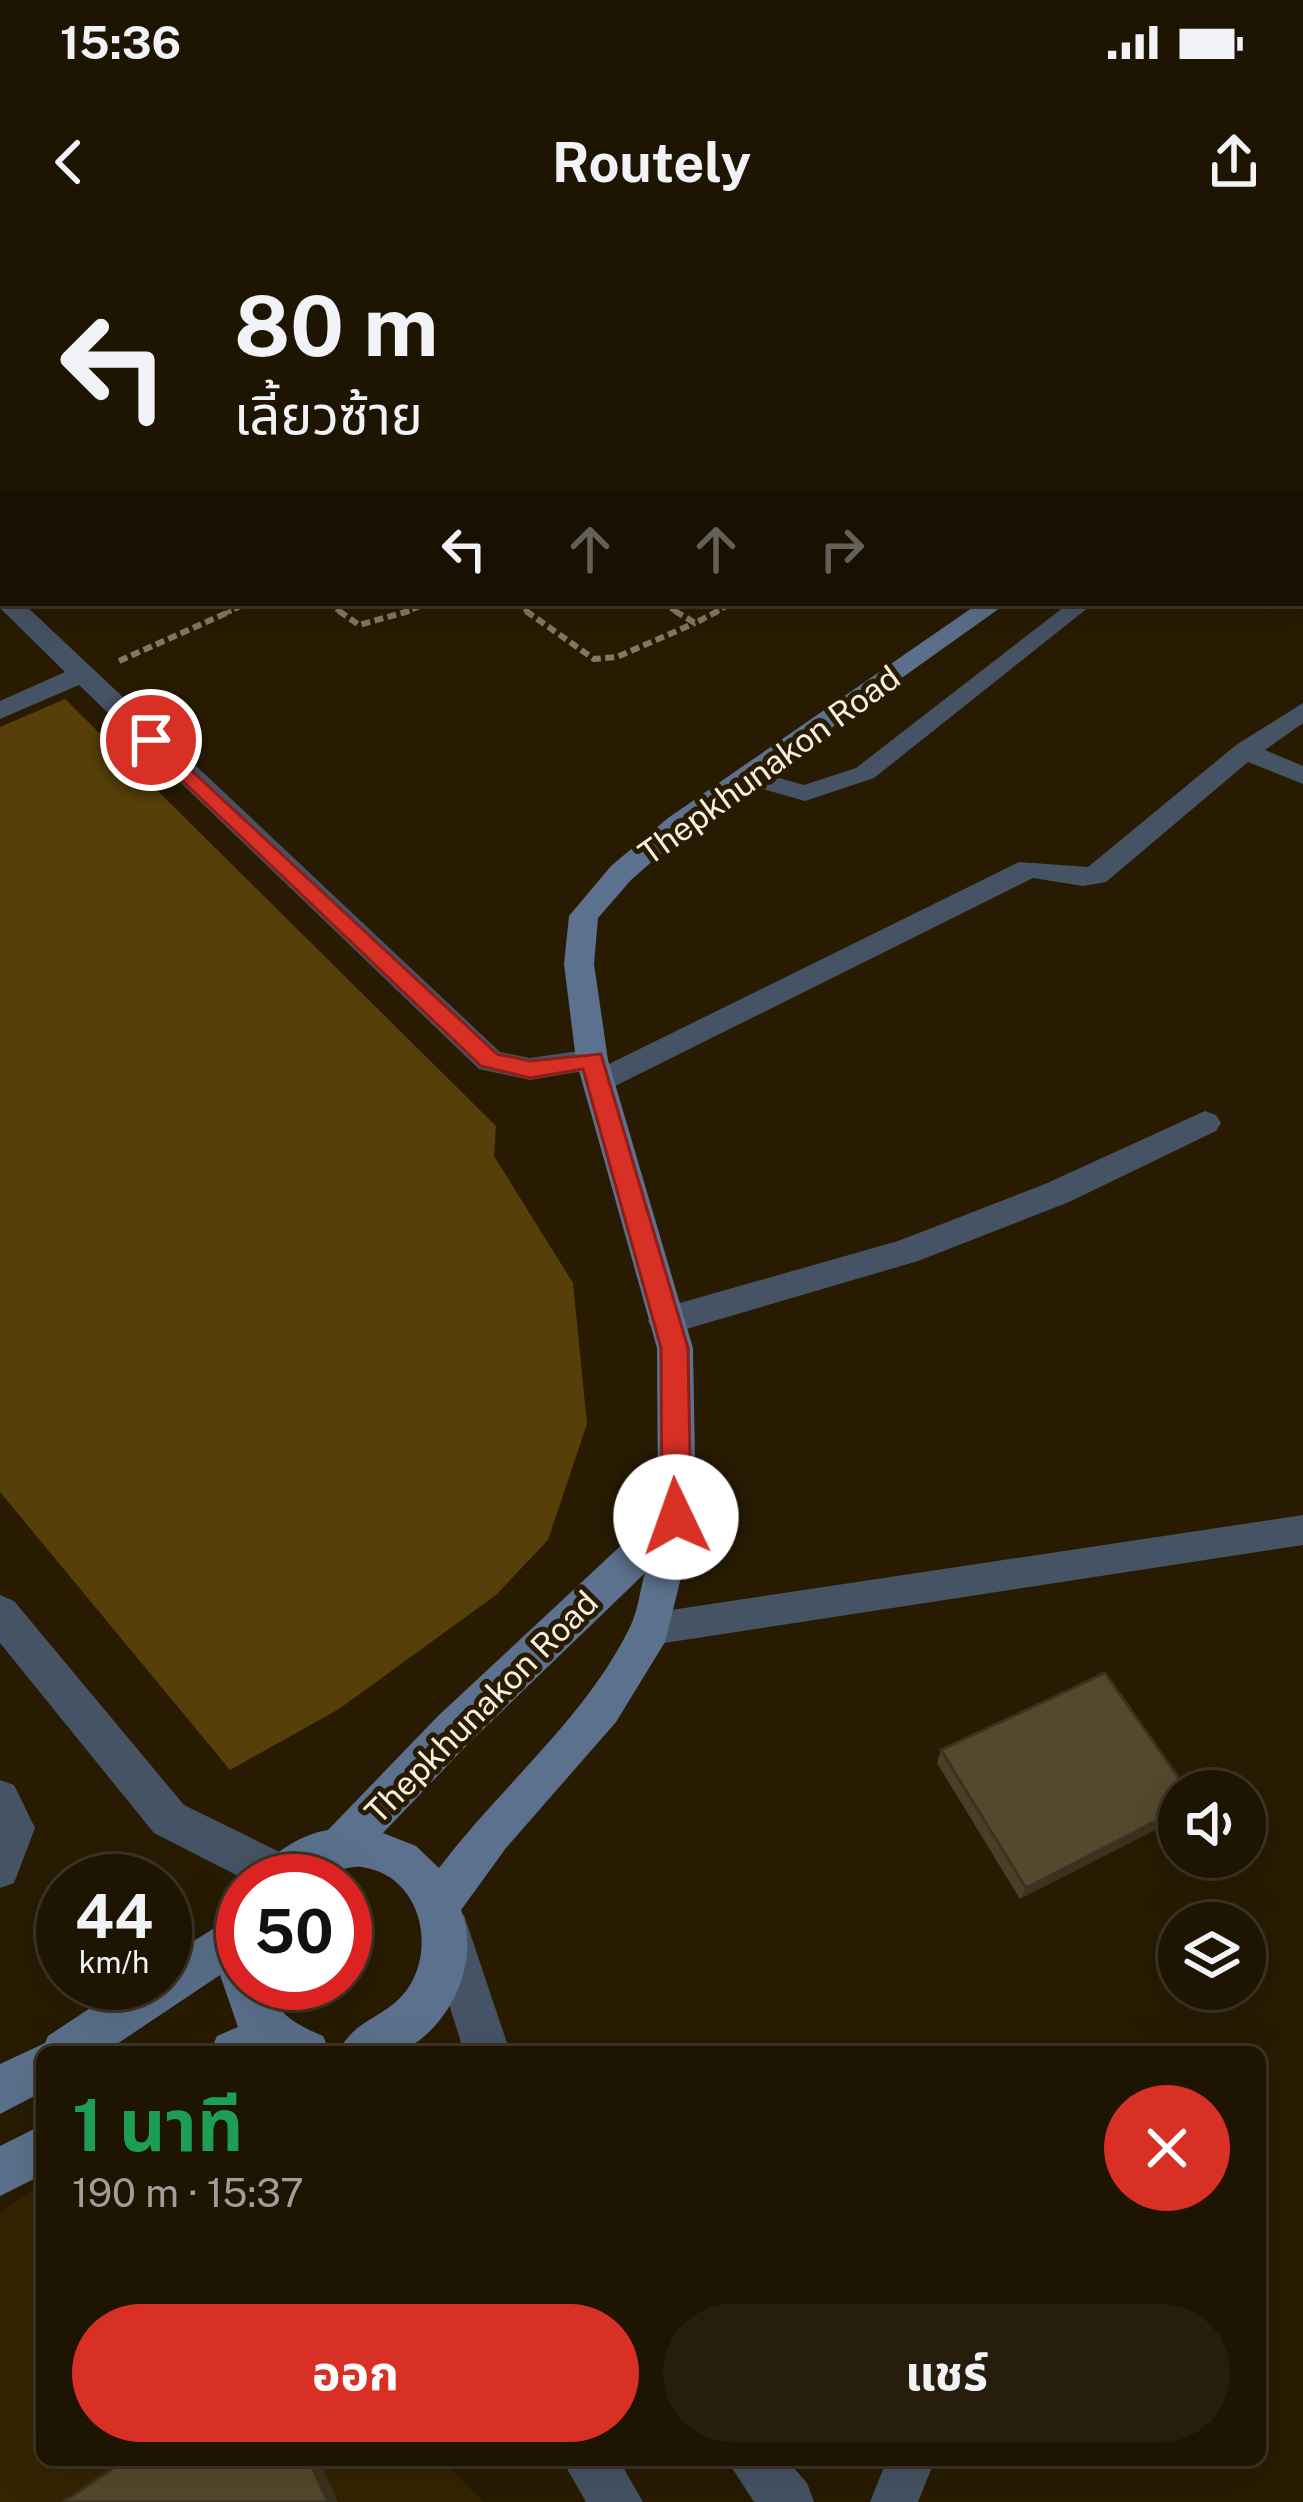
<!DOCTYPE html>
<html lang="th">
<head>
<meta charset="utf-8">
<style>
  :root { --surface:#1e1402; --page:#261d0c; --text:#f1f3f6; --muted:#a19e99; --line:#3c3324; --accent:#d93025 }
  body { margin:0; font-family:"Public Sans","Noto Sans Thai",sans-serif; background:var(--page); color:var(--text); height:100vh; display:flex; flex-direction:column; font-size:45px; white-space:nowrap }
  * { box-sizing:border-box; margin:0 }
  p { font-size:39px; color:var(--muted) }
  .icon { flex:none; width:66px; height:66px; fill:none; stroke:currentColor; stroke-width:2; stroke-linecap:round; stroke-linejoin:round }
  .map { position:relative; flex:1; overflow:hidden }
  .sheet { position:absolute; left:36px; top:1806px; width:1230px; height:420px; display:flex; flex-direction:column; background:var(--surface); border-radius:18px; box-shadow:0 12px 48px #0002,0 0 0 3px var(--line) }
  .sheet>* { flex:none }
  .guide { position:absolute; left:0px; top:0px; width:1305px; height:366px; box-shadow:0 12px 48px #0002,0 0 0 3px var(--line); background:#1e1402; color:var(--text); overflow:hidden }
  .fabs { position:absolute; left:1158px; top:1530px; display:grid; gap:24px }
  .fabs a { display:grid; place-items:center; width:108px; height:108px; border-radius:50%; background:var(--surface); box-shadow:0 12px 48px #0002,0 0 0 3px var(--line); font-size:60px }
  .speed { position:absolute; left:36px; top:1614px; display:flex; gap:24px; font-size:60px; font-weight:700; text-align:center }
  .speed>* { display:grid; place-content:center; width:156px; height:156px; border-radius:50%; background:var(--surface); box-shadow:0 12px 48px #0002,0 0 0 3px var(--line); line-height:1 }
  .speed small { font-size:30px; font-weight:400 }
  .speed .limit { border:18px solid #d22; background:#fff; color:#111 }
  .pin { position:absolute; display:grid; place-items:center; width:102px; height:102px; color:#fff; margin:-51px; border:6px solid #fff; border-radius:50%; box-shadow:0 3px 12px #0007 }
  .me { position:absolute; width:132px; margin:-66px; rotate:357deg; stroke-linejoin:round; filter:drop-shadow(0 0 9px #0008) }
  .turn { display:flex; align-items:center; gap:42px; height:252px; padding:0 36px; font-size:54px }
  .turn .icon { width:156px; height:156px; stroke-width:2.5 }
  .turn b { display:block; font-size:84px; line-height:102px }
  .lanes { display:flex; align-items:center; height:114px; padding:0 36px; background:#0003; justify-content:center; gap:60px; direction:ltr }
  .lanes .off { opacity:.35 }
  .round { display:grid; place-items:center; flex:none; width:126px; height:126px; border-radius:63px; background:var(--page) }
  .summary { display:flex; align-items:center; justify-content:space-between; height:204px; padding:0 36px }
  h1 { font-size:72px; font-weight:700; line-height:90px; color:#1e9e55 }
  .cta { display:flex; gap:24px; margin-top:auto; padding:24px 36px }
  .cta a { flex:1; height:138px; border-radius:72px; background:var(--accent); color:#fff; font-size:48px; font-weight:700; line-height:138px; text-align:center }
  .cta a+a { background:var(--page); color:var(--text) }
  .status { display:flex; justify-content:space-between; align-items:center; height:84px; padding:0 60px; background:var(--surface); direction:ltr }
  .status svg { height:33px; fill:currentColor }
  header { display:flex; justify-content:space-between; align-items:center; height:156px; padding:0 36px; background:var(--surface); font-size:54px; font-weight:700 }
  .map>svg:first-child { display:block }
  .built { fill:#342401 }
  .green { fill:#563f08 }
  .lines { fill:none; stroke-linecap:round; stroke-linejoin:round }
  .path-far1 { stroke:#847964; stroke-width:4.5; stroke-dasharray:8 3; stroke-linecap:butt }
  .path { stroke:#847964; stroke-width:6; stroke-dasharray:9 4.5; stroke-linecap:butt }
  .service { fill:#465364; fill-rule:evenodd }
  .minor { fill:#465364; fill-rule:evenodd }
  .tertiary { fill:#465364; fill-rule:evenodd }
  .secondary { fill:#5c718d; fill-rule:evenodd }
  .wall { fill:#493e27 }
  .shaded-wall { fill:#3c3220 }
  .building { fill:#55482d; stroke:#3c3220; stroke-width:3 }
  .route { fill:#d93025; stroke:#8d1f18; stroke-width:3 }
  .labels { text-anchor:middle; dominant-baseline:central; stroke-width:10; stroke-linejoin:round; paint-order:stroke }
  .street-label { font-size:33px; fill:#f7efdf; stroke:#281b02 }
</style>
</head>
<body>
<div class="status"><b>15:36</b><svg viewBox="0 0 49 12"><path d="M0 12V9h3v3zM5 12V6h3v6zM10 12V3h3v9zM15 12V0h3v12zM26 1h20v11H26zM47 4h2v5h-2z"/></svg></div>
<header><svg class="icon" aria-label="back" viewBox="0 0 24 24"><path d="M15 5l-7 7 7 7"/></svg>Routely<svg class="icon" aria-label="share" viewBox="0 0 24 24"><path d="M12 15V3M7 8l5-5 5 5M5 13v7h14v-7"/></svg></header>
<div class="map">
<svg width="1303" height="2262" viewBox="0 0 1303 2262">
  <rect width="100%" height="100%" fill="#281b02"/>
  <!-- built -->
  <path class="built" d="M42,1944V2220H442L483,2262H0V1973Z"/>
  <!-- green -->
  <path class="green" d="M65,459L496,886L494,916L573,1043L587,1184L548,1300L496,1355L339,1469L230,1530L0,1252V487Z"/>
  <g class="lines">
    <!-- path-far1 -->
    <g class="path-far1">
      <path d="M546,0L551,3"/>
      <path d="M893,0L899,3"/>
      <path d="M225,3L231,0"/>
      <path d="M295,3L302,0"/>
      <path d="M462,3L470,0"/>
      <path d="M825,3L833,0"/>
      <path d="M327,363L343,374"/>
      <path d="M515,363L531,374"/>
      <path d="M661,363L680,374"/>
      <path d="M224,374L249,363"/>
      <path d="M402,374L429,363"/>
      <path d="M712,374L734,363"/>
    </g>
    <!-- path -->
    <g class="path">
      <path d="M339,371L359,385L409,371"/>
      <path d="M526,371L594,419L617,417L695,383"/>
      <path d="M675,371L695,383L718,371"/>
      <path d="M119,421L231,371"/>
    </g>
    <!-- service -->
    <g class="service">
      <path d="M606,0H626L628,3H608Z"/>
      <path d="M761,0H785L759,3Z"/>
      <path d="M951,0H972L949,3Z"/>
      <path d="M1277,0H1302L1303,4L1279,3Z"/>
      <rect x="1302" y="73" width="1" height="12"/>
      <rect x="1302" y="101" width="1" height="12"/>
      <path d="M1069,363H1094L874,538L805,561L738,542L735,537L747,529L804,545L856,528Z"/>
      <path d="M1303,1275V1305L651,1405L638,1401L633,1389L638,1377L651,1373Z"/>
      <path d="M0,1540L14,1545L35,1588L14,1643L0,1648Z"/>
      <path d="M887,2220H935L918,2262H870Z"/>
    </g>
    <!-- minor -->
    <g class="minor">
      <path d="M1220,0H1245L1247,3H1222Z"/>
      <rect x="1302" y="22" width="1" height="12"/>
      <rect x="1302" y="333" width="1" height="14"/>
      <path d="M3,357V363H23L500,812L530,818L592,809L603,812L608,820L603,827L1019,622L1088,627L1236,505L1303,463V483L1265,510L1303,526V544L1248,522L1106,642L1083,646L1033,638L599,854L588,851L583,843L601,828L530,840L479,829L79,445L0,479V461L65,432L0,368Z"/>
      <path d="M1205,871L1216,875L1221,883L1216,891L1069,962L918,1021L666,1095L654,1091L648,1081L654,1071L666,1067L898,1001L1045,944Z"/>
      <path d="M0,1355L14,1361L184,1565L296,1620L300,1641H248L154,1593L0,1403Z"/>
    </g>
    <!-- tertiary -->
    <g class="tertiary">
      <path d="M448,1669L464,1675L510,1812H464L426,1691L432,1675Z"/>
      <path d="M562,2220H619L643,2262H586Z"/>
      <path d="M727,2220H787L807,2243L814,2262H754Z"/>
    </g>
    <!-- secondary -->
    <g class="secondary">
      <path d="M1303,133V146H1302V133Z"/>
      <path d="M979,363H1007L688,590L631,640L598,678L594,724L608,820L693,1108L696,1277L665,1402L616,1482L506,1608L461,1670C481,1718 452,1786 405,1809C389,1818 358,1812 339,1812C351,1783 379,1779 400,1758C439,1718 425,1636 362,1627C342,1625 327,1638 310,1641C293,1644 272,1641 254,1641C265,1616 301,1594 328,1590L438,1476L658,1271L657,1108L576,820L564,724L569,676L611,626L668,578ZM645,1333C640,1350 638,1371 630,1387C585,1479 500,1547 439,1628L416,1606L383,1593L468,1504Z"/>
      <path d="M243,1670V1743H267C274,1773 297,1785 323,1796L330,1812H210L217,1796L238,1787L220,1735L105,1812H42V1852L0,1874V1824L45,1803L48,1796L128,1743H165V1719Z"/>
      <path d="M42,1885V1935L0,1956V1906Z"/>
    </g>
  </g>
  <!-- wall -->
  <g class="wall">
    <path d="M636,0H731L723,3H642Z"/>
    <path d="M941,1510L1188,1551L1020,1659L937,1523Z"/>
  </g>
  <!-- shaded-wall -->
  <g class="shaded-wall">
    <path d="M678,0H731L723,3H678Z"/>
    <path d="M1179,1569V1578L1020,1659L1026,1648Z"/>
    <path d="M309,2220H319L338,2262H328Z"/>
  </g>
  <!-- building -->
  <g class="building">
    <path d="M906,0H926L933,3H899Z"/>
    <path d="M1105,1433L1188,1551H1179V1569L1026,1648L941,1510Z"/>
    <path d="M125,2220H309L328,2262H63Z"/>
  </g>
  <!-- route -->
  <path class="route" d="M151,493L497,814L530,821L601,814L688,1108L691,1277L687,1286L676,1289L666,1286L662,1277L661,1108L583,829L530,838L481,826L144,504V495Z"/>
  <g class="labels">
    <!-- street labels -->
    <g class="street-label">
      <text transform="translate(769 525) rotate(-36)">Thepkhunakon Road</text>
      <text transform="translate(481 1467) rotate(-45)">Thepkhunakon Road</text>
    </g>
  </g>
</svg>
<div class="fabs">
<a><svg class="icon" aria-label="sound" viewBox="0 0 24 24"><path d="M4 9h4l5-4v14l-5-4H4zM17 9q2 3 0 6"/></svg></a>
<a><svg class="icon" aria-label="layers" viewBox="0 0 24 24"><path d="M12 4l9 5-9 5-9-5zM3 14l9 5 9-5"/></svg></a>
</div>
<div class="speed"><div>44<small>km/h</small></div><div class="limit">50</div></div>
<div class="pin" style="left:151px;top:500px;background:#d93025"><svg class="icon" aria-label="arrive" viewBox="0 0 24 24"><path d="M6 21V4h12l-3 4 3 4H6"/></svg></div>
<svg class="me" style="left:676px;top:1277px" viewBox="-20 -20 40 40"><circle r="19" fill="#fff"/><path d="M0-13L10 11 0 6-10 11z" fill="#d93025"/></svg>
<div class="guide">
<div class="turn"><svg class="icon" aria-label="left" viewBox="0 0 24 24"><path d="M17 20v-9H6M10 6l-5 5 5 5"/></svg><div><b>80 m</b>เลี้ยวซ้าย</div></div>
<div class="lanes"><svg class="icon" aria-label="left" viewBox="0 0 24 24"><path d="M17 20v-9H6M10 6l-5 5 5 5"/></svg><svg class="icon off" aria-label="ahead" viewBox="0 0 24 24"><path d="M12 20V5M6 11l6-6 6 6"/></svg><svg class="icon off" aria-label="ahead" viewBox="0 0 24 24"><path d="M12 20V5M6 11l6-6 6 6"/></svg><svg class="icon off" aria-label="right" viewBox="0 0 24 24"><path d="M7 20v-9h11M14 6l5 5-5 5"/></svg></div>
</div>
<section class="sheet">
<div class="summary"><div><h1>1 นาที</h1><p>190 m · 15:37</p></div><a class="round" style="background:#d93025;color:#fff"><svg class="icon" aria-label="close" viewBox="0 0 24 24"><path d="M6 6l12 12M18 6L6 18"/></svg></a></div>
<div class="cta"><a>ออก</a><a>แชร์</a></div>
</section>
</div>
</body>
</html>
